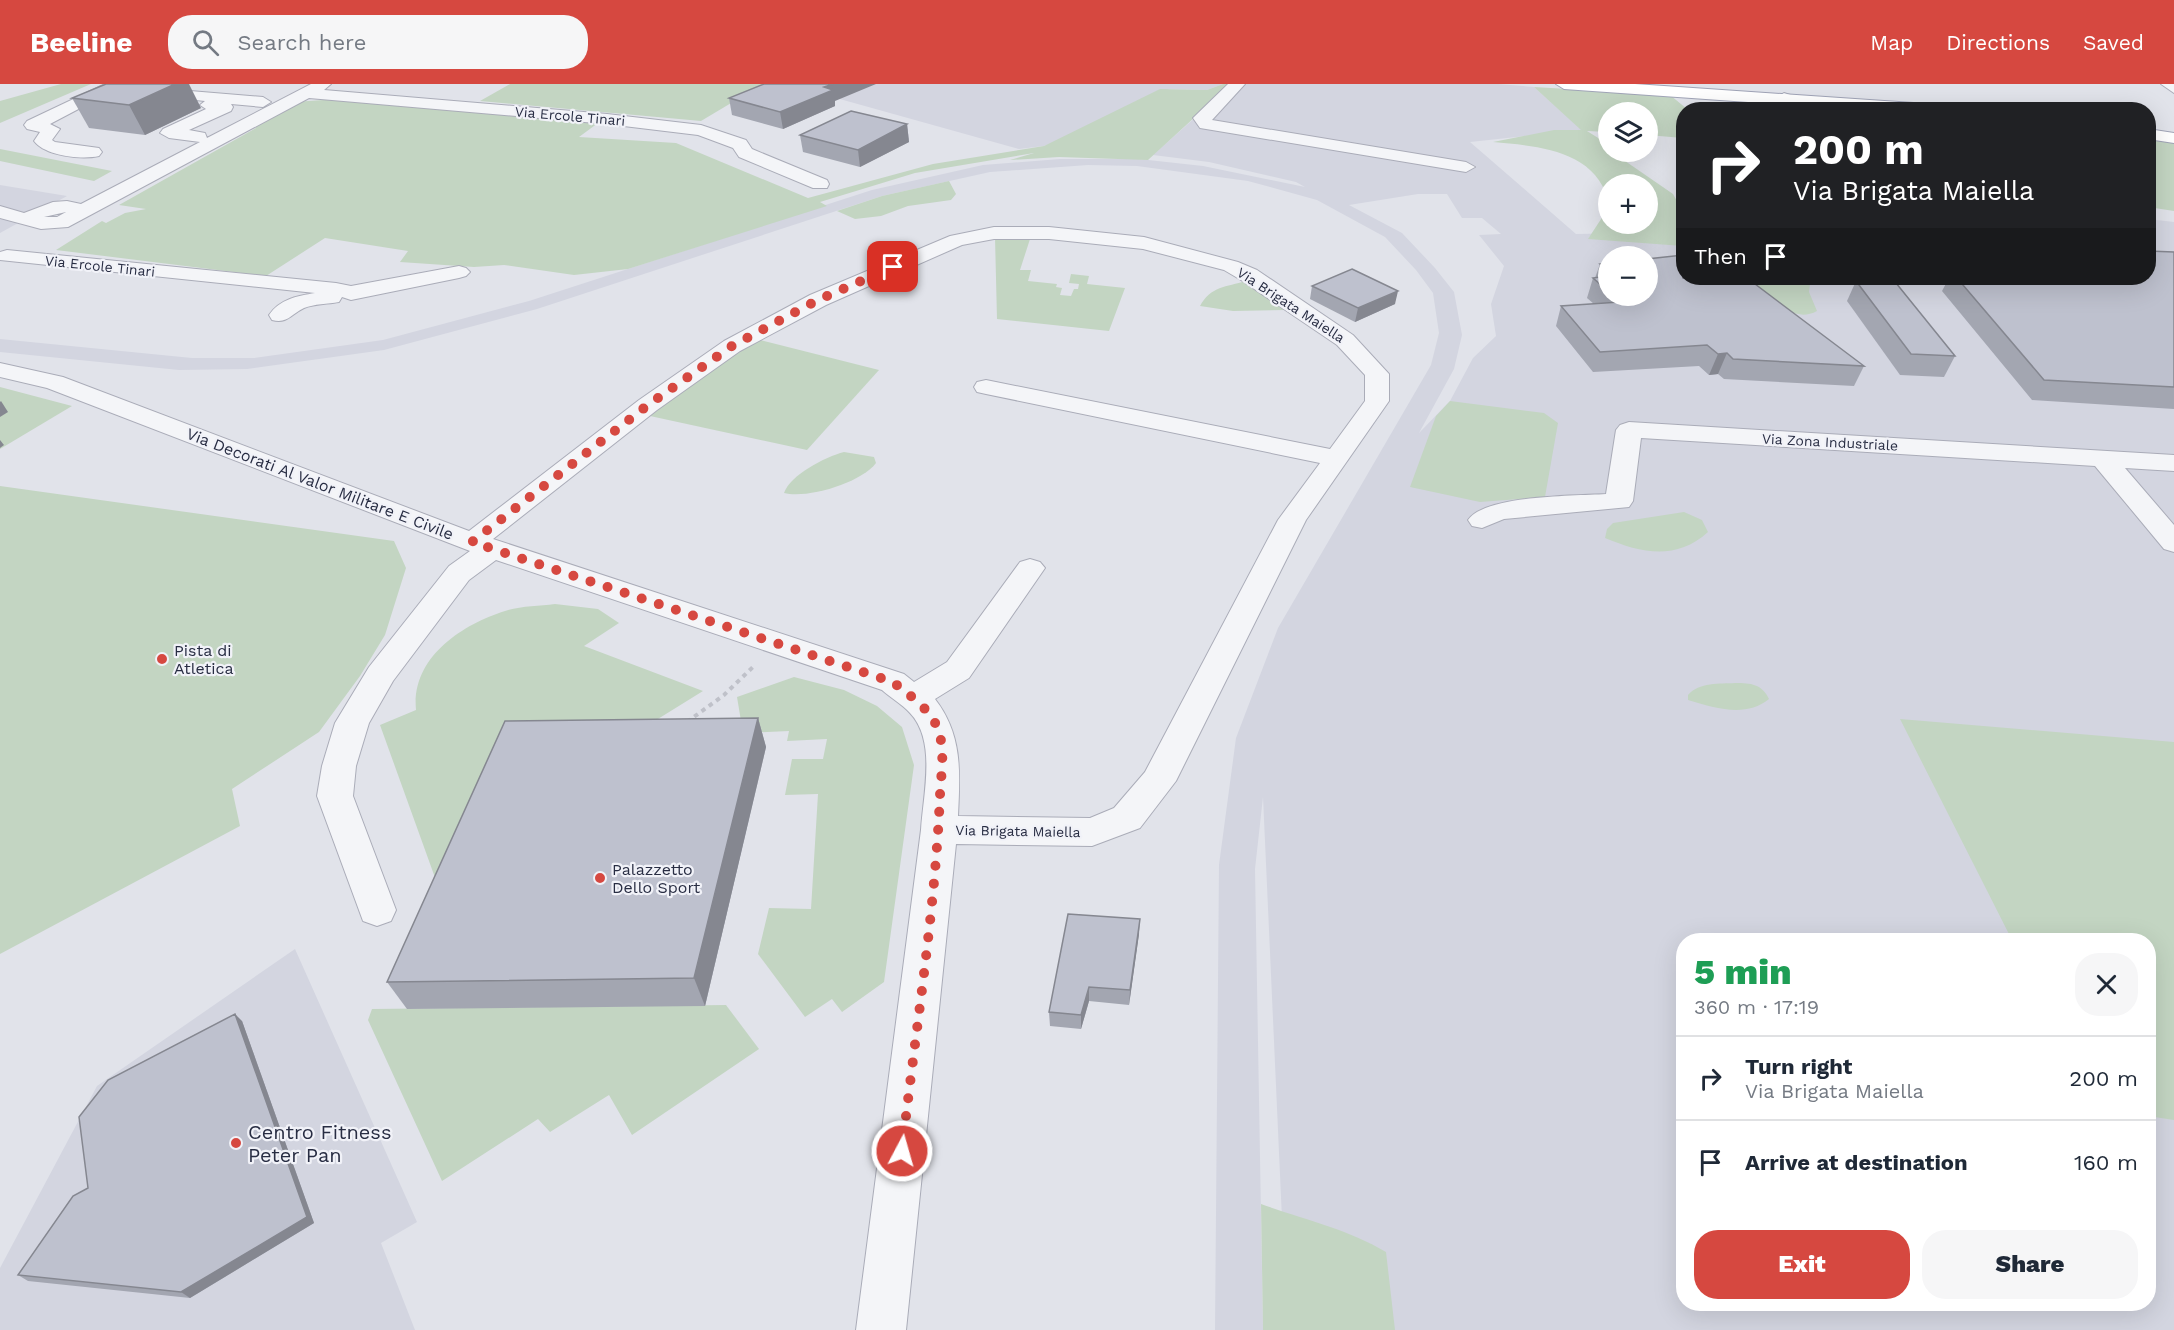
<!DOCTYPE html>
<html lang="en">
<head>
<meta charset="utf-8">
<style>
  :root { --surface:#fff; --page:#f6f6f7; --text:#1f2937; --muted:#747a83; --line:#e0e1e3; --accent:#d64840 }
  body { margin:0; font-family:"Work Sans",sans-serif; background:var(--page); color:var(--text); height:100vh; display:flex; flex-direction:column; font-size:22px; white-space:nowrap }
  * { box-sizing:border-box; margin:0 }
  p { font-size:20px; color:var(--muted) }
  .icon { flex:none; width:33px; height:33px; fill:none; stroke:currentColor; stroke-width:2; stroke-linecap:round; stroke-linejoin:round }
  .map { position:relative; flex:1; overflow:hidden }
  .details { position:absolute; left:1676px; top:849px; width:480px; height:378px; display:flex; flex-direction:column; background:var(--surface); border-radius:24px; box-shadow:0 6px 24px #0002 }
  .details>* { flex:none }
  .banner { position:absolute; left:1676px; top:18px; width:480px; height:183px; border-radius:24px; box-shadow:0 6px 24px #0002; background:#202124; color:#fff; overflow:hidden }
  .tools { position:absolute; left:1598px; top:18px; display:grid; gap:12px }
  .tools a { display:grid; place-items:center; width:60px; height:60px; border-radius:50%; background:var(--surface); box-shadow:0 6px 24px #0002; font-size:30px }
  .pin { position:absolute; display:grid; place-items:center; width:51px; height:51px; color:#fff; margin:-26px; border-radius:12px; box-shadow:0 3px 9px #0006 }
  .me { position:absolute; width:66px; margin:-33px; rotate:6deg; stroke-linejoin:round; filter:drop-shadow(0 0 4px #0008) }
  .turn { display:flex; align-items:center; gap:21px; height:126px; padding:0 18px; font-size:27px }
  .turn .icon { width:78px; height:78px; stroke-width:2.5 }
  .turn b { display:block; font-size:42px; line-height:51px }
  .then { display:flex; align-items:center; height:57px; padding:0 18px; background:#0003; gap:12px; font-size:22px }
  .round { display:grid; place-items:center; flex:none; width:63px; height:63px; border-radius:24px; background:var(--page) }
  .headline { display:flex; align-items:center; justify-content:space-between; height:102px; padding:0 18px }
  h1 { font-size:36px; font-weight:800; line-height:45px; color:#1e9e55 }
  .button { display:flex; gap:12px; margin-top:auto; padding:12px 18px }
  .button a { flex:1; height:69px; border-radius:24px; background:var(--accent); color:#fff; font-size:24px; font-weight:800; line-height:69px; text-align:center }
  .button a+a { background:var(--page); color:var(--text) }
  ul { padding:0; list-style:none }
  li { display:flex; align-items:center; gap:18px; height:84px; padding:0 18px; border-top:2px solid var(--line) }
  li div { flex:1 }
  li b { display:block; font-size:22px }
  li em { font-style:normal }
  header { display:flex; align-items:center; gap:36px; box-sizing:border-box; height:84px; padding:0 30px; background:var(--accent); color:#fff }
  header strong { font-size:28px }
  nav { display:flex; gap:33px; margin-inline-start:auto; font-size:21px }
  .search { width:420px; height:54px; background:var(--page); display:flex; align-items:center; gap:15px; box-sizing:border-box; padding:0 21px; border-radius:24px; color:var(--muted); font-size:22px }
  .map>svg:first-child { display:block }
  .built { fill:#d3d5e0; fill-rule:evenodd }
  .green { fill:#c3d5c2 }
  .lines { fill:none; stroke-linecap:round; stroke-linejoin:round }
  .minor-casing { stroke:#aaacb8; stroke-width:2 }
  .major-casing { stroke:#a0a4b7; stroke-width:2 }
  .path { stroke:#bfc1c9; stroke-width:4; stroke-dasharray:4.5 4.5; stroke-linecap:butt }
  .minor { fill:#f4f5f8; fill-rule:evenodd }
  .major { fill:#fff; fill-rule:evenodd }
  .wall { fill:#a3a6b1 }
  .shaded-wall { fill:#858790 }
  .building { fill:#bec1ce; stroke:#858790; stroke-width:1.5 }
  .route { stroke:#d64840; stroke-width:10; stroke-dasharray:0 18 }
  .poi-dot { fill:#d64840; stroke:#f1f2f8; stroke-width:2 }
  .labels { text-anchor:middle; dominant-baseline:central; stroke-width:4.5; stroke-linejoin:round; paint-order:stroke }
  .far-street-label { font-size:14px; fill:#282d43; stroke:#f1f2f8 }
  .street-label { font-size:16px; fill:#282d43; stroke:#f1f2f8 }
  .poi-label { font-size:16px; fill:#282d43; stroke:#f1f2f8; text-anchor:start }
  .near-poi-label { font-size:20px; fill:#282d43; stroke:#f1f2f8; text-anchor:start }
</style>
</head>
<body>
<header>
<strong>Beeline</strong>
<div class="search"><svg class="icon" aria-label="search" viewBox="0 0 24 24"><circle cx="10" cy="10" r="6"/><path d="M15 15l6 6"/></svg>Search here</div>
<nav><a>Map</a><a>Directions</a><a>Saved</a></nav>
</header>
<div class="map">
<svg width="2174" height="1246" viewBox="0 0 2174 1246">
  <rect width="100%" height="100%" fill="#e1e3ea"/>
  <!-- built -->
  <g class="built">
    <path d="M786,0H1223L1207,6L1169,5L1121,33L1044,62L1019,65Z"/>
    <path d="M1233,0H1498L1534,3L1582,46L1470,58L1576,150L1677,148L1683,152V194H1752L1762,199L1893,200L1888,194H2148V135L2174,138V1246H1287L1263,713L1255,785L1263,1246H1215L1219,781L1236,654L1278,544L1431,281L1439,249L1433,209L1416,186L1385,153L1317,116L1248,97L1137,82L1088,81L990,88L882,112L537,225L384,266L247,285L179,286L0,268V255L192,274H254L383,256L529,217L872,106L983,81L1060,75H1139L1203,82L1305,103L1296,98L1209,78L1153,71ZM1418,110H1447L1462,134H1482L1501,150L1479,151L1504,182L1491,220L1496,252L1473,274L1450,317L1419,349L1454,285L1462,251L1454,208L1435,184L1402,149L1349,121ZM1608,172H1647V212H1608ZM1683,856H2148V1220H1683Z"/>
    <path d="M0,101L67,112L0,149Z"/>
    <path d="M295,865L417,1138L381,1159L415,1246H0V1184L97,1002Z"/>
  </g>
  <!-- green -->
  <g class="green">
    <path d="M61,0H91L0,39V17Z"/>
    <path d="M510,0H763L701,37L480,17Z"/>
    <path d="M1223,0H1231L1148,76L1059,73L1010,76L1034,69L915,89L820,118L827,122L628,185L574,191L504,181L474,183L400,178L408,167L325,154L266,192L56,166L102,137L106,139L125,129L146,125L119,121L256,44L255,40L294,18L338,15L598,39L579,53L676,59L808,114L933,80L1044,62L1160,5L1207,6Z"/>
    <path d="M1534,3L1670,11L1687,25L1683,26V54L1647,51V28H1608V48L1587,47L1603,57L1608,68H1612L1673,110L1683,128V162L1588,155L1605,129L1608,119V140H1647V100H1608V115C1593,65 1536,62 1493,58L1554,46H1581Z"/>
    <path d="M2148,54L2174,57V127L2148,123Z"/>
    <path d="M0,65L112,87L94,97L0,77Z"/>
    <path d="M949,97L956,110L951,116L908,122L881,132L855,135L837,127L882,112Z"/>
    <path d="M995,153L1030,155L1020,186H1031L1028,197L1057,200L1056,203L1062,204L1060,211L1071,212L1074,205H1078L1079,200L1069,199L1071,190L1089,192L1087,200L1125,204L1109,247L997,235Z"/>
    <path d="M1752,194H1874L1881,200H1810L1809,208L1817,227C1793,240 1773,215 1754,200L1755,196Z"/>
    <path d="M1246,197L1285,226L1233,227L1200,222C1211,202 1226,203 1246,197Z"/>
    <path d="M752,254L879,286L807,366L650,332Z"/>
    <path d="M0,303L72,322L0,365Z"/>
    <path d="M1450,317L1544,329L1558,339L1545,413L1480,418L1410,403L1436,332Z"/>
    <path d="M844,368L874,373L876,379C861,399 807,415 784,409C790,391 825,373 844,368Z"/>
    <path d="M0,402L394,457L406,484L385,551L360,592L319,648L232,705L240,742L0,870Z"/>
    <path d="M1684,428L1702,436L1708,448C1676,477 1641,469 1605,454L1607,445L1613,439Z"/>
    <path d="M555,520L598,525L619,539L584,562L703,607L624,656L442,813L380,641L416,626C411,574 461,541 505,527C520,522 539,522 555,520Z"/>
    <path d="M794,593L844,606L877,622L902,643L914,681L884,898L842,928L832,915L805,933L758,870L769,824L811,825L818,710L785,711L792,675H823L827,655L787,657L789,647L743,649L737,613Z"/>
    <path d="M1735,599C1751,599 1762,600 1769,615C1746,634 1715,624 1688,616V611C1699,598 1720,600 1735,599Z"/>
    <path d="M1900,635L2174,658V1036L2148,1032V856H2012Z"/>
    <path d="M726,921L759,965L632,1051L609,1011L550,1048L538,1035L442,1097L368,936L372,925Z"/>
    <path d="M1261,1120C1303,1135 1348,1145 1386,1168L1395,1246H1263Z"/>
  </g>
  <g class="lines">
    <defs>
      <g id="minor">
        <path d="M105,0H126L50,40L60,45L52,56L55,58L99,64L102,68L99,72C82,76 45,72 34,57L40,48L27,45L24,41L27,37Z"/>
        <path d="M311,0H331L324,6L607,30L701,41L746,56L752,65L827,96L829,100L827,104H813L739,73L733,64L698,51L607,40L309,14L68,143L41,145L0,134V122L24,129L53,118L67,117L81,120L200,58L169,54L160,49L163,45L206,25L200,21L205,17L148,11L140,6L142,3L263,13L271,18L263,23L231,20L233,23L231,27L189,46L205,49L207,54ZM66,128L57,133H44Z"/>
        <path d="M1228,0H1245L1212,36L1466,78L1475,83L1466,88L1200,44L1193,34Z"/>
        <path d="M2161,0H2174V9Z"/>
        <path d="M1784,9L1790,11L1800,26H1783L1776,14Z"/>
        <path d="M994,143H1049L1144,153L1238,178L1257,186L1353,251L1389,290V317L1306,436L1176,697L1140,744L1092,762L956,760L906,1246H856L921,746C923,711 937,657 910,629C902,620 891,614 882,606L496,476L469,496L393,597L369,639L356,682L353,712L396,826L391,837L377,842L363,837L317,712L322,682L335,639L369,583L449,482L470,467L47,304L0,293V279L63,293L469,447L639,316L724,257L810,211L950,152ZM994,155H1049L1143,165L1224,186L1241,196L1337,261L1365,291V317L1330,365L986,296L977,298L974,303L977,308L986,310L1320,379L1278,436L1145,688L1114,724L1090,734L958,732C960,689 963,651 935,615L969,594L1045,484L1040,478L1030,475L1020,478L947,578L914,598L904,590L493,455L657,326L740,267L826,221L962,161Z"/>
        <path d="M7,166L336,199L351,202L459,182L466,184L470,188L466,192L459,194L351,216L342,213L339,218C328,220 314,220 304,224C291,230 288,240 272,236L269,231C280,215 297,212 315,209L0,176V168Z"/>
        <path d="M1629,338L2174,371V387L2125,384L2174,441V468L2164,465L2095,382L1641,354L1633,417L1629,423L1504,435L1482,444L1472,442L1468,436C1485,411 1575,412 1606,410L1616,346L1620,341Z"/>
      </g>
      <g id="major">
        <path d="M1556,0H1635L1943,21L1951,26H1863L1564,5Z"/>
        <path d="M2148,45L2174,49V59L2148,55Z"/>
      </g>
    </defs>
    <!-- minor casing -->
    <use href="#minor" class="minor-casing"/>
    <!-- major casing -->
    <use href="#major" class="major-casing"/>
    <!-- path -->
    <path class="path" d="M687,638L724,611L755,581"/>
    <!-- minor -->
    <use href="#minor" class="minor"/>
    <!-- major -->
    <use href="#major" class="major"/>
  </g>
  <!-- wall -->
  <g class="wall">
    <path d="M72,14L201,24L145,51L89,44Z"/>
    <path d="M729,14L835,17V22L783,45L732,31Z"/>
    <path d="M907,40L909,58L860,83L803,68L800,51Z"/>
    <path d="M2174,168V325L2032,316L1942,207L1949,194H2148Z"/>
    <path d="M1608,179V212H1647L1864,282L1854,302L1724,295L1718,290L1709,291L1699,282L1593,288L1556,242L1561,222L1594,220L1587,214L1593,194H1595L1600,180Z"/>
    <path d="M1856,197L1955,272L1944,293L1900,291L1847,217Z"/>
    <path d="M1312,202L1395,220L1355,238L1310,215Z"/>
    <path d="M758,634L766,663L705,922L407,925L387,898Z"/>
    <path d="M1139,850L1129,921L1089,917L1081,945L1050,942L1049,928Z"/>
    <path d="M242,937L314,1139L190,1214L28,1197L18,1191L88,1104Z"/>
  </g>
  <!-- shaded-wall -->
  <g class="shaded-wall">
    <path d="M175,0H189L201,24L145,51L129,21Z"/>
    <path d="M833,0H876L835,17V22L783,45L780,28L824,3Z"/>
    <path d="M907,40L909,58L860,83L858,66Z"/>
    <path d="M1398,207L1395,220L1355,238L1358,224Z"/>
    <path d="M1727,269L1718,290L1709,291L1718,270Z"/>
    <path d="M1,317L8,328L0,333V318Z"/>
    <path d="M0,356L4,361L0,364Z"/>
    <path d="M758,634L766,663L705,922L694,894Z"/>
    <path d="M1140,835L1139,850L1129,921L1130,906Z"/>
    <path d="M1089,903V917L1081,945V931Z"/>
    <path d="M235,930L242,937L314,1139L190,1214L181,1208Z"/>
  </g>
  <!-- building -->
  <g class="building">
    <path d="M106,0H175L129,21L72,14Z"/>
    <path d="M764,0H833L824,3L833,6L780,28L729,14Z"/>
    <path d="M851,27L907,40L858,66L800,51Z"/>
    <path d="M2148,167L2174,168V303L2044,296L1957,194H2148Z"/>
    <path d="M1683,171V194H1747L1864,282L1733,275L1727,269L1718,270L1707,261L1600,268L1561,222L1621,218L1613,212H1647V175Z"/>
    <path d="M1608,179V187L1600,180Z"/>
    <path d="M1352,185L1398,207L1358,224L1312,202Z"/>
    <path d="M1608,192V207L1593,194Z"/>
    <path d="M1856,197L1896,199L1955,272L1911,270Z"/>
    <path d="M758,634L694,894L387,898L505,637Z"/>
    <path d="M1068,830L1140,835L1130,906L1089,903L1081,931L1049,928Z"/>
    <path d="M235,930L307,1133L181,1208L18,1191L73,1112L88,1104L79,1033L108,996Z"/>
  </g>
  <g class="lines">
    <!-- route -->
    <path class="route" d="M893,183L818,216L732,262L648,321L472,458L893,598C909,611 929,624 937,643C946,664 941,689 940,711C935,830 915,949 902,1067"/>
  </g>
  <!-- markers -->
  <g class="poi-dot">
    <circle cx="162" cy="575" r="6"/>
    <circle cx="600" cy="794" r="6"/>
    <circle cx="236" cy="1059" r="6"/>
  </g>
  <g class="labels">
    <!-- far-street labels -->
    <g class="far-street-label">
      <text transform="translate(570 32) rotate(5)">Via Ercole Tinari</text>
      <text transform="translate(100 182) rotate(6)">Via Ercole Tinari</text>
      <text transform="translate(1291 221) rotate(33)">Via Brigata Maiella</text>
      <text transform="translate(1830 358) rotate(3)">Via Zona Industriale</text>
      <text transform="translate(1018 747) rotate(1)">Via Brigata Maiella</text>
    </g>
    <!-- street labels -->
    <g class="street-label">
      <text transform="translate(320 400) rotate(21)">Via Decorati Al Valor Militare E Civile</text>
    </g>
    <!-- poi labels -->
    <g class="poi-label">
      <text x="174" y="566">Pista di<tspan x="174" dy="18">Atletica</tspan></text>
      <text x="612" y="785">Palazzetto<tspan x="612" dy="18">Dello Sport</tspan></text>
    </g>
    <!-- near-poi labels -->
    <g class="near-poi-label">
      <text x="248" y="1048">Centro Fitness<tspan x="248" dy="23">Peter Pan</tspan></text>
    </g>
  </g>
</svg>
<div class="tools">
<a><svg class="icon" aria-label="layers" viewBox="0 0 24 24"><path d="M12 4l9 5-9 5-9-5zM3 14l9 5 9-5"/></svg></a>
<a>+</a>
<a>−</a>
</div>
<div class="pin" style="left:893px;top:183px;background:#d93025"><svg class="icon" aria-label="arrive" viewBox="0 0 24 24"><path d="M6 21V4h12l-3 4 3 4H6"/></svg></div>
<svg class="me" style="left:902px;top:1067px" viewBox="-20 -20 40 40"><circle r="17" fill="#d64840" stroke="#fff" stroke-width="3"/><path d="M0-11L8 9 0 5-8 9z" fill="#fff"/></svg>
<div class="banner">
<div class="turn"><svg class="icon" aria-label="right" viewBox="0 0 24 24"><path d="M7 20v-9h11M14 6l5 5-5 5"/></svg><div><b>200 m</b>Via Brigata Maiella</div></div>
<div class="then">Then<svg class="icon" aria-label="arrive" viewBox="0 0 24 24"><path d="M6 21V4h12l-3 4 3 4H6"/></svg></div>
</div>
<section class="details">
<div class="headline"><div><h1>5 min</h1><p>360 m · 17:19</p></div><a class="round"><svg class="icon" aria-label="close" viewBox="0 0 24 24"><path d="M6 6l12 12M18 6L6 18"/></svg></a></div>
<ul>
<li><svg class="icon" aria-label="right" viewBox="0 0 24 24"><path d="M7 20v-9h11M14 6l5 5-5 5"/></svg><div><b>Turn right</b><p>Via Brigata Maiella</p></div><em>200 m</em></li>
<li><svg class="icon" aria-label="arrive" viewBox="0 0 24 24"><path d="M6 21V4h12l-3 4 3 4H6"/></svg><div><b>Arrive at destination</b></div><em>160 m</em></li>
</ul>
<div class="button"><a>Exit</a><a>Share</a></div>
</section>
</div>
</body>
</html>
